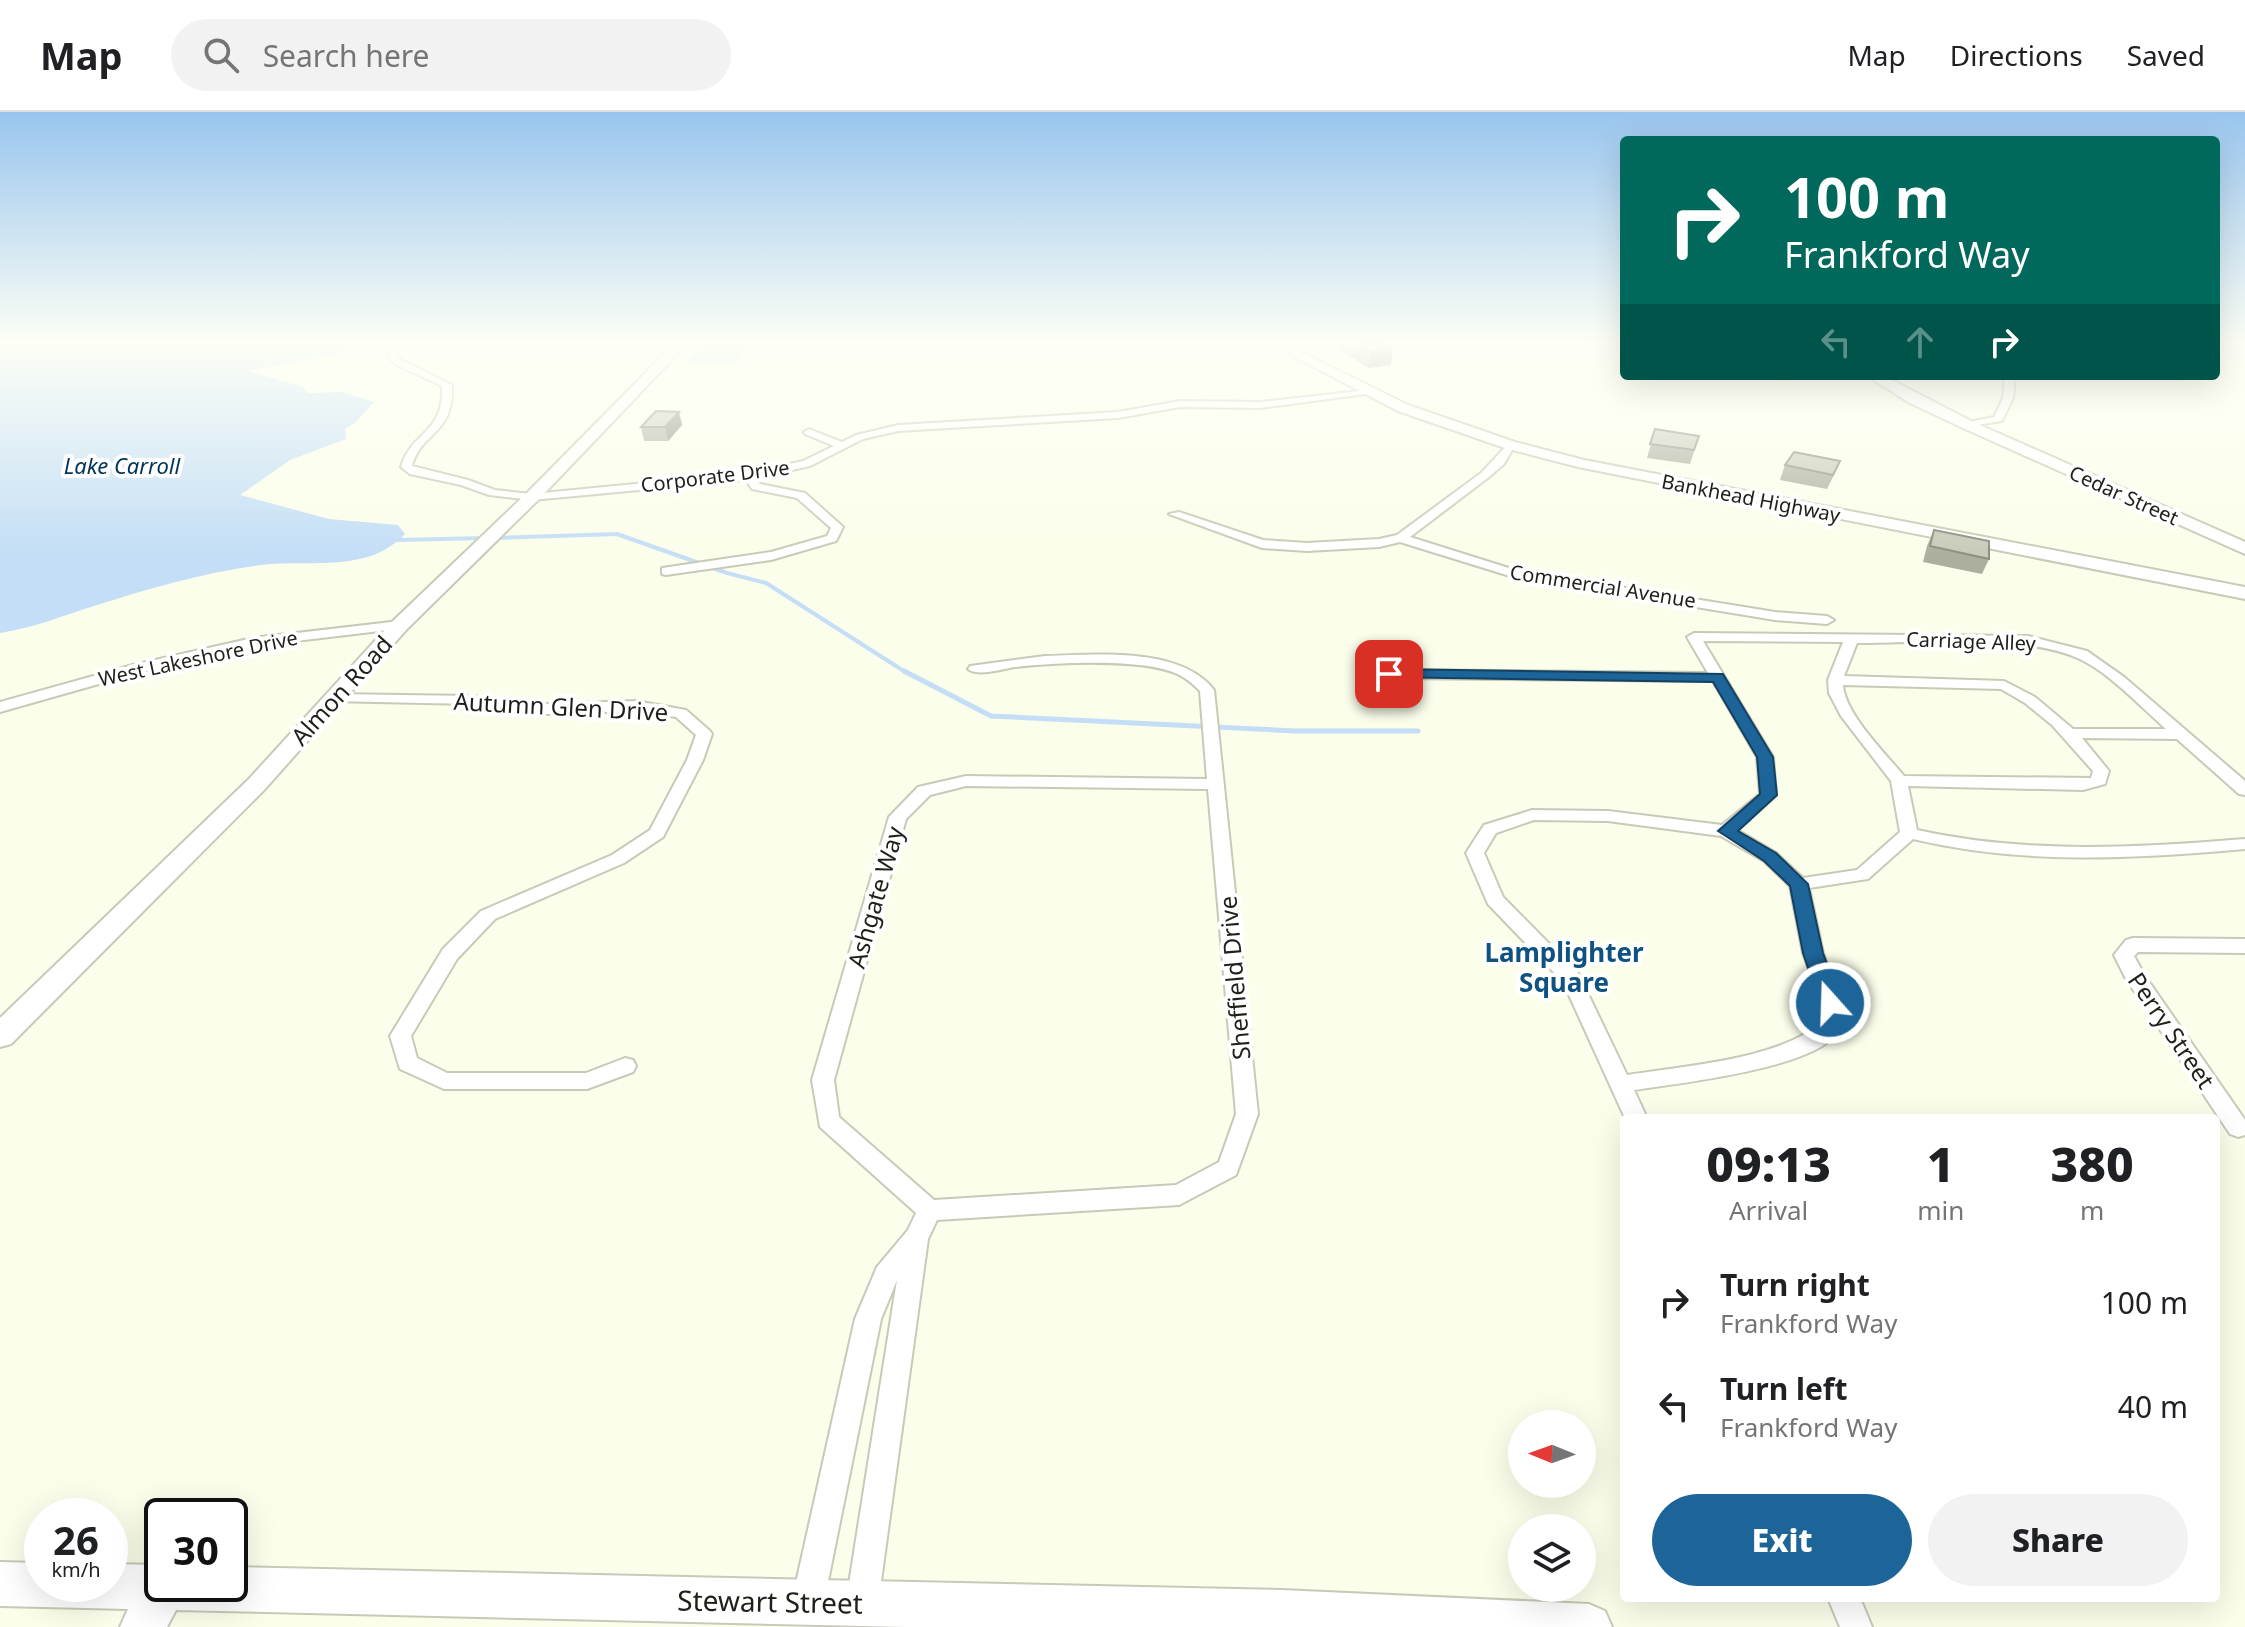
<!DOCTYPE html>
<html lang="en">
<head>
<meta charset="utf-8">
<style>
  :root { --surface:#fff; --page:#f2f2f2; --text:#202124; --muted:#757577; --line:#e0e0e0; --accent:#1d6498 }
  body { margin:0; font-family:"Noto Sans",sans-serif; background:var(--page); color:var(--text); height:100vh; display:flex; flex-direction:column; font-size:30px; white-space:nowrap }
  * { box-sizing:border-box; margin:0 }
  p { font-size:26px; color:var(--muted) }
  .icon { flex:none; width:44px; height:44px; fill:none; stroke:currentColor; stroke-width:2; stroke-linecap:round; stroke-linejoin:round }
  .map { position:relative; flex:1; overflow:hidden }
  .drawer { position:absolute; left:1620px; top:1002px; width:600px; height:488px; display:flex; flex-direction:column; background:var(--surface); border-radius:8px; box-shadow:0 8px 32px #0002 }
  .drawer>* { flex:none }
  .top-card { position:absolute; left:1620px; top:24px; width:600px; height:244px; border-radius:8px; box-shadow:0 8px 32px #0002; background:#00695c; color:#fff; overflow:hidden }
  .needle { width:52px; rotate:271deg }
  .fabs { position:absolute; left:1508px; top:1298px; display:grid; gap:16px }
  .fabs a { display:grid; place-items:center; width:88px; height:88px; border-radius:50%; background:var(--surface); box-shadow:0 8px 32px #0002; font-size:40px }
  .speed { position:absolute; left:24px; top:1386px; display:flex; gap:16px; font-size:40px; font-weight:700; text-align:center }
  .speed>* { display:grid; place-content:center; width:104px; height:104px; border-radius:50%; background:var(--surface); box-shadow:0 8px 32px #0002; line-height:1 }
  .speed small { font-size:20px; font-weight:400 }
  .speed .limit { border:4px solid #111; border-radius:12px; background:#fff; color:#111 }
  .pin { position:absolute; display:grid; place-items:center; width:68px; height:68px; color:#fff; margin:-34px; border-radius:16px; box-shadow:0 4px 12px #0006 }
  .me { position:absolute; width:88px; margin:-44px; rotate:340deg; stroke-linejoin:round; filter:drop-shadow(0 0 6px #0008) }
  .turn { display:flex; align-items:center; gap:28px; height:168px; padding:0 32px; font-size:36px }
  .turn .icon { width:104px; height:104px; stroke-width:2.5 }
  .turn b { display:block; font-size:56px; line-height:68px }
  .lanes { display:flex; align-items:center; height:76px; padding:0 32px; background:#0003; justify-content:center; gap:40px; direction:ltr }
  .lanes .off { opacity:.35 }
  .eta { display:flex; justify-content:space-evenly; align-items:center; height:136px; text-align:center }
  .eta b { font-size:48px; font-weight:800; line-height:56px }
  .button { display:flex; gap:16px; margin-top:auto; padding:16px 32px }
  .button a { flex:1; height:92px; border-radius:48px; background:var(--accent); color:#fff; font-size:32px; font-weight:800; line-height:92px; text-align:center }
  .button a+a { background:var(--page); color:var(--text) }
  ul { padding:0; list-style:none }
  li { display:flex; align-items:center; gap:24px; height:104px; padding:0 32px }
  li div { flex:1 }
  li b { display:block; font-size:30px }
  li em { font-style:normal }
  header { display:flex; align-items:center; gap:48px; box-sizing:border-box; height:112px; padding:0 40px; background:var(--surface); border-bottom:2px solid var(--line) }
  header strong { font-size:38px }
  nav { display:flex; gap:44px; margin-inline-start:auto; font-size:28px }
  .search { width:560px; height:72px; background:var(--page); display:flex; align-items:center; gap:20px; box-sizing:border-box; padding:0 28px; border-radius:44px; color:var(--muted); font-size:30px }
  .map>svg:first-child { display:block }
  .water { fill:#c3def6 }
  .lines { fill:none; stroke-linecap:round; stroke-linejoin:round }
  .stream-far1 { stroke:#c3def6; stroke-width:4 }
  .stream { stroke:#c3def6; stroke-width:5 }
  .street-casing { stroke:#c8cab7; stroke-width:4 }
  .secondary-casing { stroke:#c8cab7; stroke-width:4 }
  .street { fill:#fff; fill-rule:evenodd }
  .secondary { fill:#fff; fill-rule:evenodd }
  .wall { fill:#acaf9e }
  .shaded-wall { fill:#8c8e81 }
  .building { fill:#c8cbb8; stroke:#8c8e81; stroke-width:2 }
  .route { fill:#1d6498; stroke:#134163; stroke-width:2 }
  .labels { text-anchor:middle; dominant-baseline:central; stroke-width:8; stroke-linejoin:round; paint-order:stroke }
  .far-street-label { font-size:20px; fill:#1f2019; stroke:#fff }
  .far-water-label { font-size:22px; font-style:italic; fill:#003458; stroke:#fff }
  .street-label { font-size:24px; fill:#1f2019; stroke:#fff }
  .neighbourhood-label { font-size:26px; font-weight:bold; fill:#0f5281; stroke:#fff }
  .near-street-label { font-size:28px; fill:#1f2019; stroke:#fff }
</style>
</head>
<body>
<header>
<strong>Map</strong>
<div class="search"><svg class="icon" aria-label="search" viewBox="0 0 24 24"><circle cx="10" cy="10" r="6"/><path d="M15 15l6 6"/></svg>Search here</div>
<nav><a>Map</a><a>Directions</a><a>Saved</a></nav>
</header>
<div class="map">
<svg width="2245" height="1515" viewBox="0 0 2245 1515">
  <rect width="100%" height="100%" fill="#fbfeea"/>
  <!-- water -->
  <g class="water">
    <path d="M0,232H323L354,236L339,242L247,259L301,274L308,281L342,280L374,290L355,311L345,317L346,327L290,348L240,383L329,407L398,413L405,422C367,462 311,447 261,453C205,460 147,477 94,494C62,504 33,516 0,521Z"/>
    <path d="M705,232H755L741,241L740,249L735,251H684Z"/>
  </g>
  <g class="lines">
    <!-- stream-far1 -->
    <g class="stream-far1">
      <path d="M496,426L617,422L727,461L766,471L907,561"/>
      <path d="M396,428L486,426"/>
    </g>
    <!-- stream -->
    <path class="stream" d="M904,559L991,604L1295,619H1418"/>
    <defs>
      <g id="street">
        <path d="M393,232H401L396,243L401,248L452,273C454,324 422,318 412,354L468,368L495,378L532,382L749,361L803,349L834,334L805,322L804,320L809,317L842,330L856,323L898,313L1118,300L1180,289L1260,290L1368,278L1373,281L1260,296L1180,295L1118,306L898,319L863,327L810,354L756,366L760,372L805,381L843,415L836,429L771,448L666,463L662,462V456L771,440L827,424L831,416L797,386L752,377L746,368L532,388L489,383L461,373L410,362L401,355C412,318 444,323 442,274L395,252L387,243Z"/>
        <path d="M2005,264H2015L2013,286L2002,309L1964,315V311L1994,305L2003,286Z"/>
        <path d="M1510,330L1515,333L1504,352L1489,365L1410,425L1515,458L1775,500L1827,504L1834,508L1827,512L1775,508L1513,465L1400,430L1379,435L1307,439L1262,436L1169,402L1179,400L1263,428L1307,431L1379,427L1397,423L1481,361Z"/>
        <path d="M400,509L407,513L405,516L253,534L141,560L0,600V590L133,553L253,526Z"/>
        <path d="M1694,521L2028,524L2087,539L2124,565L2245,669V683L2239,682L2177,627L2082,626L2109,659L2105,672L2083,678L1908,674L1917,718C2025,742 2136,736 2245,727V737C2134,747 2022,753 1913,727L1868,767L1809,776L1823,841L1847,906C1843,914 1835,924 1828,930C1792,958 1681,971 1634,978L1647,1006H1625L1563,870L1488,792L1466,741L1484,713L1532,698L1608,699L1722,713L1760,682L1757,645L1713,569L1389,566L1382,562L1389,558L1708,561L1687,525ZM1703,529L1843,530L1828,568L1829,581L1841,604L1891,669L1900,720L1857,758L1803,766L1776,741L1737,718L1776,683L1773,645ZM1857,531C1918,531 2021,522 2075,545C2106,557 2141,595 2166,617H2073L2035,585L2004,569L1844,564ZM1843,573L2001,577L2025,591L2052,613L2093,659L2091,666L1904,664C1885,641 1845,602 1843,573ZM1534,708L1608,709L1721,724L1764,749L1790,774L1803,841L1826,905C1790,947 1682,954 1627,963L1578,861L1503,785L1484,741L1496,721Z"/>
        <path d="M1045,544C1096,543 1180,534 1214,578L1258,1002L1236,1063L1179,1093L937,1108L928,1127L878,1491L873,1502L862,1507L851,1502L846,1491L897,1168L881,1207L824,1489L819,1500L808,1505L797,1500L792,1489L855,1207L877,1155L908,1118L916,1101L820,1015L812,968L889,705L918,675L966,664L1207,667L1200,579C1192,571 1185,565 1175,561C1138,546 1055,551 1015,555C1002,557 978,565 968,557L970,554ZM966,674L1208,677L1236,1002L1219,1050L1176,1073L934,1088L839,1005L834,968L906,707L930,683Z"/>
        <path d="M334,582L471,584L547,592L636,589L686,598L710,619L712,622L703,648L663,725L624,751L495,807L457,847L411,924L417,946L447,961H586L625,946L633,948L636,954L633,960L587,977H444L400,957L390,924L443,837L481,799L612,743L650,718L687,648L696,623L676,605L636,599L547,602L471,592L329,589L327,586Z"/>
        <path d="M2133,826L2245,827V841L2138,840L2134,844L2145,864L2245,1008V1023L2238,1025L2230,1022L2126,867L2114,843L2126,828Z"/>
        <path d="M1828,1486H1860L1872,1515H1840Z"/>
      </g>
      <g id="secondary">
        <path d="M674,232H687L538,388L407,517L265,677L11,932L0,935V906L249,667L393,509L526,382Z"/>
        <path d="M1270,232H1285L1408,293L1515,330L1584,348L2245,475V487L1578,355L1505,336L1398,299Z"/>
        <path d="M1867,264H1884L1973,310L2245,430V442L1963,316L1910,291Z"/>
        <path d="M0,1450L42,1451V1472H110V1452L162,1453V1472H230V1455L1282,1478L1589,1492L1605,1499L1612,1515H906L176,1498L167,1515H120L128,1497L0,1494Z"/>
      </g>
    </defs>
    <!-- street casing -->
    <use href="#street" class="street-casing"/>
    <!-- secondary casing -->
    <use href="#secondary" class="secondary-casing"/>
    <!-- street -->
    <use href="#street" class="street"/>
    <!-- secondary -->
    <use href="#secondary" class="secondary"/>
  </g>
  <!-- wall -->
  <g class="wall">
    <path d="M1340,232H1386L1391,253L1368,256L1339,237Z"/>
    <path d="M679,300L682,313L668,329H644L641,315Z"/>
    <path d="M1655,317L1699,324L1690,352L1647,346Z"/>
    <path d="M1785,353L1834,363L1827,377L1780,368Z"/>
    <path d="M1934,418L1989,447L1982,462L1923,450L1927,434Z"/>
  </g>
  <!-- shaded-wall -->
  <g class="shaded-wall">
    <path d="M1393,236L1391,253L1368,256L1370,240Z"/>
    <path d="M679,300L682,313L668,329L665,315Z"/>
  </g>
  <!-- building -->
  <g class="building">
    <path d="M1358,232H1386L1393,236L1370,240Z"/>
    <path d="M656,299L679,300L665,315H641Z"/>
    <path d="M1655,317L1699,324L1694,338L1650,332Z"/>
    <path d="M1794,340L1840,349L1833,363L1785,353Z"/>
    <path d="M1934,418L1989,429V447L1930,434Z"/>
  </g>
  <!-- sky -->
  <linearGradient id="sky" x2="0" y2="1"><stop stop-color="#99c5ee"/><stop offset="0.52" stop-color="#fdfff6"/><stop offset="1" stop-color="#fdfff6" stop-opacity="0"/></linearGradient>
  <rect width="2245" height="444" fill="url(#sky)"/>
  <!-- route -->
  <path class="route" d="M1389,557L1723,562L1773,645L1777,683L1738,719L1776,741L1808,772L1823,841L1841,891L1838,896H1823L1820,891L1803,841L1790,774L1764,749L1718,719L1760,682L1757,645L1713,570L1383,565V558Z"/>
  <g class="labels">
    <!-- far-street labels -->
    <g class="far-street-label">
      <text transform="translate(715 364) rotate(-7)">Corporate Drive</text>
      <text transform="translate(2124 383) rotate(24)">Cedar Street</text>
      <text transform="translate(1751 386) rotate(11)">Bankhead Highway</text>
      <text transform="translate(1603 474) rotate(9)">Commercial Avenue</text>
      <text transform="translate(1971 529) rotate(2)">Carriage Alley</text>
      <text transform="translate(198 546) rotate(-12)">West Lakeshore Drive</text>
    </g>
    <!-- far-water labels -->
    <g class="far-water-label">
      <text x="122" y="353">Lake Carroll</text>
    </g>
    <!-- street labels -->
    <g class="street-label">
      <text transform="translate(341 578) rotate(-48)">Almon Road</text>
      <text transform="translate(561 594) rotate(3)">Autumn Glen Drive</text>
      <text transform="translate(875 785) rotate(-74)">Ashgate Way</text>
      <text transform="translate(1234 866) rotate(-95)">Sheffield Drive</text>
      <text transform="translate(2172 918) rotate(56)">Perry Street</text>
    </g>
    <!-- neighbourhood labels -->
    <g class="neighbourhood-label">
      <text x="1564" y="840">Lamplighter<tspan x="1564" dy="30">Square</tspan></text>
    </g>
    <!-- near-street labels -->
    <g class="near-street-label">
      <text transform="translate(770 1489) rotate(1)">Stewart Street</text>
    </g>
  </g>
</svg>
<div class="fabs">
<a><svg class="needle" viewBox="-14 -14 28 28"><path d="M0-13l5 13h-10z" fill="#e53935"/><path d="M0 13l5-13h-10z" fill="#757577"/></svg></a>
<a><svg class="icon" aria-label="layers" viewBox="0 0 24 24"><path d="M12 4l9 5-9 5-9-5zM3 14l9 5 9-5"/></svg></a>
</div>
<div class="speed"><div>26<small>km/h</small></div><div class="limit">30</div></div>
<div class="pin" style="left:1389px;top:562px;background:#d93025"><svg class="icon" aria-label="arrive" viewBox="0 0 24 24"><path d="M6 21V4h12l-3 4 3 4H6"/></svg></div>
<svg class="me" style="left:1830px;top:891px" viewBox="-20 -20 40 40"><circle r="17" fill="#1d6498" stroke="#fff" stroke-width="3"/><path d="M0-11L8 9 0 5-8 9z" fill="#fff"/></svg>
<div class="top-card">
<div class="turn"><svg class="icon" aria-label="right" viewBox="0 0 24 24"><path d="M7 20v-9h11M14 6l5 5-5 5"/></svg><div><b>100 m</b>Frankford Way</div></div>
<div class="lanes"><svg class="icon off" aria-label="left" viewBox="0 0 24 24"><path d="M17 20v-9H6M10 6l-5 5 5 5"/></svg><svg class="icon off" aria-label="ahead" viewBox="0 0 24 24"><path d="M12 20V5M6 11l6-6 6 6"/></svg><svg class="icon" aria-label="right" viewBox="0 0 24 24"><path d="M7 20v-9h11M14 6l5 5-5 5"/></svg></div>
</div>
<section class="drawer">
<div class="eta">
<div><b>09:13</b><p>Arrival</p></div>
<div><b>1</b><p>min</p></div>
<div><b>380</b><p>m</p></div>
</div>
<ul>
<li><svg class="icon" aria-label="right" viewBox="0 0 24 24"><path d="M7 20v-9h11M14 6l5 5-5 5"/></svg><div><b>Turn right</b><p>Frankford Way</p></div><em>100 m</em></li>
<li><svg class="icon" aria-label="left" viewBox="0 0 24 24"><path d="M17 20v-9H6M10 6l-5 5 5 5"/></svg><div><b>Turn left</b><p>Frankford Way</p></div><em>40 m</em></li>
</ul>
<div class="button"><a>Exit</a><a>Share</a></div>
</section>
</div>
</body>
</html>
